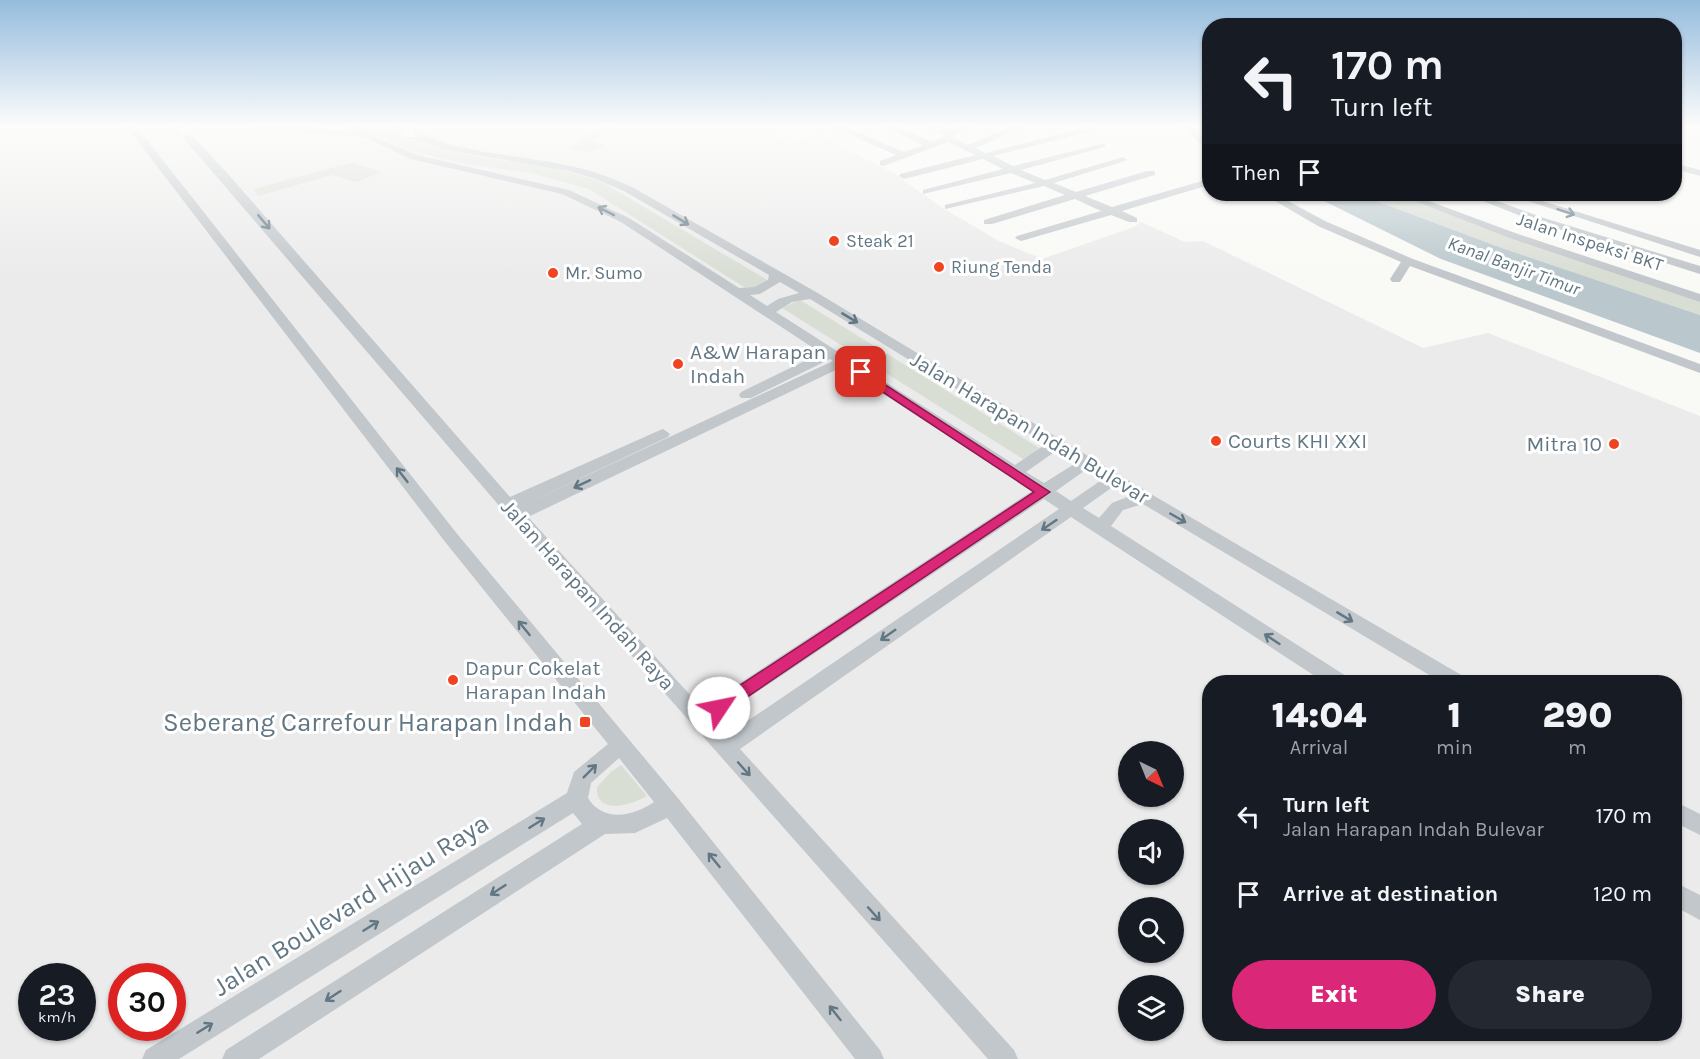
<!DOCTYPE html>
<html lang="en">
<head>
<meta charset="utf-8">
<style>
  :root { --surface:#171b24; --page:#242831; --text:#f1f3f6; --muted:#9ea1a6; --accent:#db2777 }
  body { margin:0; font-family:Karla,sans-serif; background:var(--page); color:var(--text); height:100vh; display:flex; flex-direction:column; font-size:22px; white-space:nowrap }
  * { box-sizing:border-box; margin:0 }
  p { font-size:20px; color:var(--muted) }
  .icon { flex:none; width:33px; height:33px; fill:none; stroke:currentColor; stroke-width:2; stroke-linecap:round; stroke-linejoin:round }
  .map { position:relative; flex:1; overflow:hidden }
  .side { position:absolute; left:1202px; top:675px; width:480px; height:366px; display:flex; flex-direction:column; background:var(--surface); border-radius:24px; box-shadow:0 2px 4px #0004 }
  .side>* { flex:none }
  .banner { position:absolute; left:1202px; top:18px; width:480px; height:183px; border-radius:24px; box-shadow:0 2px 4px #0004; background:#171b24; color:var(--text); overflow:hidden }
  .needle { width:39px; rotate:137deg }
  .tools { position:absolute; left:1118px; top:741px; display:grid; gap:12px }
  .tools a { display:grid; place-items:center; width:66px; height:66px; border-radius:50%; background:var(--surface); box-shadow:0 2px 4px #0004; font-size:30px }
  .speed { position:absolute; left:18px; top:963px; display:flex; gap:12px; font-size:30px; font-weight:700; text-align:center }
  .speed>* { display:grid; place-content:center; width:78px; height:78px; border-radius:50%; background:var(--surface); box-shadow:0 2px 4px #0004; line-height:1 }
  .speed small { font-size:15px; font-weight:400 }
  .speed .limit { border:9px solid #d22; background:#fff; color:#111 }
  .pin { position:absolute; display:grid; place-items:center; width:51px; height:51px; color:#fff; margin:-26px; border-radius:12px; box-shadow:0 3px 9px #0006 }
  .me { position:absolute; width:66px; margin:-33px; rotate:56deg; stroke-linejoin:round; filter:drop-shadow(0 0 4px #0008) }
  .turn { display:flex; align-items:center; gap:21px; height:126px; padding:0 30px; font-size:27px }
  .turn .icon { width:78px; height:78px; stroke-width:2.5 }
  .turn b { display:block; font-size:42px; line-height:51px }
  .then { display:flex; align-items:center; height:57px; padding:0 30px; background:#0003; gap:12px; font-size:22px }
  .eta { display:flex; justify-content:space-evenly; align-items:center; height:102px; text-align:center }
  .eta b { font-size:36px; font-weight:800; line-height:42px }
  .button { display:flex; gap:12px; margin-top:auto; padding:12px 30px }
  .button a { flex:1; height:69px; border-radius:36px; background:var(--accent); color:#fff; font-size:24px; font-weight:800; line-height:69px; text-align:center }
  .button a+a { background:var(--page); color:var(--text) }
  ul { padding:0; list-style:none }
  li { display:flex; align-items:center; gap:18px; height:78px; padding:0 30px }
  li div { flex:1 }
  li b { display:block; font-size:22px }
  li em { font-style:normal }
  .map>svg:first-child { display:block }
  .built { fill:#eaebea; fill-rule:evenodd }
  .green { fill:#d9ded5 }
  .water { fill:#bac8cd }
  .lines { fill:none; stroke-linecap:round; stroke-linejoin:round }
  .highway-casing { stroke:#b5babe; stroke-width:2 }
  .minor { fill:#c2c7cb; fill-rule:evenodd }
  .highway { fill:#fff; fill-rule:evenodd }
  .oneway { stroke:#627784 }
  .route { fill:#db2777; stroke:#8e194d; stroke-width:1.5 }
  .poi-dot { fill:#f04420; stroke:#fff; stroke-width:2 }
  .labels { text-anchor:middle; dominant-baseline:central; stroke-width:6; stroke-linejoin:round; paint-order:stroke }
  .far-poi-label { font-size:18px; fill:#627784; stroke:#fff; text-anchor:start }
  .far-street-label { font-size:18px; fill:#627784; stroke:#fff }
  .far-water-label { font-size:18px; font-style:italic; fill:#5d767e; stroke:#fff }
  .poi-label { font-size:21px; fill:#627784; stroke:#fff; text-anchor:start }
  .street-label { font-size:21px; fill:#627784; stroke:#fff }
  .near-poi-label { font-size:26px; fill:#627784; stroke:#fff; text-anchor:end }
  .near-street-label { font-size:26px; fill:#627784; stroke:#fff }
</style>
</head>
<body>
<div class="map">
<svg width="1700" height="1059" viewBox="0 0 1700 1059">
  <rect width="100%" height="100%" fill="#f9f9f6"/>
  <!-- built -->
  <path class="built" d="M0,126H757L789,144L818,134L895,174L941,207L999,241L1042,259L1134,227L1141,222L1185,242L1203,241L1423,348L1488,333L1700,416V1059H0ZM1209,682H1674V1034H1209ZM1128,752H1173V796H1128ZM1128,830H1173V874H1128ZM1128,908H1173V952H1128ZM32,976H82V1028H32ZM122,976H172V1028H122ZM1128,986H1173V1030H1128Z"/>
  <!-- green -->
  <g class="green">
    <path d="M358,126H387L428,145L485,158L547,166L600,181L769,281L751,288L744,287L589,189L531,173L459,163L408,150Z"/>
    <path d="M599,126H618L592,141L605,145L604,147L590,152L568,148Z"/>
    <path d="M351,163L381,172L357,182L332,175L258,196L254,189Z"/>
    <path d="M1363,194H1402L1700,297V315L1502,248L1379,202Z"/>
    <path d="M800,300L1039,448L1033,454L1023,459L782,308Z"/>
    <path d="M621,765L647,796C633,804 596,817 597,787L611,772Z"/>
  </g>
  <!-- water -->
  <path class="water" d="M1310,194H1363L1379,202L1502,248L1700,315V353L1441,259Z"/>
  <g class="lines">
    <defs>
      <g id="highway">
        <path d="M183,126H198L183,136L176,132Z"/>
        <path d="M401,126H415L414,137H404Z"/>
      </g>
    </defs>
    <!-- highway casing -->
    <use href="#highway" class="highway-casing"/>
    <!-- minor -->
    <g class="minor">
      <path d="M126,126H136L458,535L677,797L880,1050L884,1059H855L667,818L635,833L605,834L259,1059H222L226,1050L582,824L573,813L179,1059H142L146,1050L567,793L574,772L608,744L446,543ZM619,758L654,802C634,816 603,823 588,798L591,783Z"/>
      <path d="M173,126H183L228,174L510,497L658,431L663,429L670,434L668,437L519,507L833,361L830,359L751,398H741L739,395L741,392L821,353L621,222L562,194L411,159L364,137L258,129L253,126H301L353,131L346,126H358L382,140L417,155L569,190L629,218L739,288L754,287L768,280L769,275L624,191L596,179L569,171L448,150L419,141L390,126C411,126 431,139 452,145C491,155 531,157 570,166C592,170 612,178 632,187L816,292L1156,497L1463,676L1466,682H1441L1143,504L1123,510L1111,526L1346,676L1348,682H1324L1071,517L740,749L1014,1050L1018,1059H988L502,509ZM780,282L799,293L778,299L767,306L750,295L760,294ZM810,299L1046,444L1015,465L776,312L792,302ZM842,367L1032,491L702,708L528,517ZM1056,451L1076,463L1044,483L1026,472ZM1087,469L1103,479L1071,501L1056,491ZM1114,486L1130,496L1112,503L1099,518L1083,508ZM1044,499L1059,509L727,735L714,721Z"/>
      <path d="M830,126H843L904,152L923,145L882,126H895L932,142L944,137V135L927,126H939L949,130L958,126H970L954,135V138L968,145L1013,126H1026L976,148L985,153L1084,128L1082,126H1092V131L993,156L1013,166L1105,143V147L1021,170L1045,180L1123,157L1128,160L1054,183L1076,192L1147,171H1155V175L1085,196L1112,207L1209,179V185L1122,211L1137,218V222H1129L1111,215L1021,241L1015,238L1017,236L1101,211L1075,199L992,224H984V220L1065,195L1044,186L945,209V205L1035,183L1011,173L923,194V190L1003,169L983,159L904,179L899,176L900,174L975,155L948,142L883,166L880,165V161L896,155Z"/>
      <path d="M1181,126H1191L1209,143V151Z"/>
      <path d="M1674,126H1682L1674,131Z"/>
      <path d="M1674,163L1700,170V176L1674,169Z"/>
      <path d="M1263,194H1275L1325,221L1413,259L1700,364V373L1410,266L1400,282H1392L1390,279L1401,262L1318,226Z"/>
      <path d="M1397,194H1410L1515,233L1700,294V302L1507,237Z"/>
      <path d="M1465,194H1478L1544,218L1700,266V274L1536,222Z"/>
      <path d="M1506,194H1520L1700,250V257Z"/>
      <path d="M1674,801L1700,814V835L1674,822Z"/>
      <path d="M1674,882L1700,895V920L1674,906Z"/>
    </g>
    <!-- highway -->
    <use href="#highway" class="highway"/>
  </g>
  <!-- one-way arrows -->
  <defs><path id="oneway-shaft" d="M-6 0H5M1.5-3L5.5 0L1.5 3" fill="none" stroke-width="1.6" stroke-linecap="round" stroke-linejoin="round" transform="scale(1.5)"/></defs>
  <g class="oneway">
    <use href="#oneway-shaft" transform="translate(606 211) rotate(-153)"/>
    <use href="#oneway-shaft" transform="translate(1566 212) rotate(18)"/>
    <use href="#oneway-shaft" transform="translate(681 220) rotate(31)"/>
    <use href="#oneway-shaft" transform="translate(264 222) rotate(50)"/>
    <use href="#oneway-shaft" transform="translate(850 318) rotate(31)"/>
    <use href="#oneway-shaft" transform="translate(402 475) rotate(-128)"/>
    <use href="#oneway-shaft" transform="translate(582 484) rotate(155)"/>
    <use href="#oneway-shaft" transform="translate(1178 518) rotate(30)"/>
    <use href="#oneway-shaft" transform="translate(1049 525) rotate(146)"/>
    <use href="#oneway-shaft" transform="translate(1345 617) rotate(31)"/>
    <use href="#oneway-shaft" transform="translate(524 628) rotate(-129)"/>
    <use href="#oneway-shaft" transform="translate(888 635) rotate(145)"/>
    <use href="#oneway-shaft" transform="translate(1272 639) rotate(-147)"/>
    <use href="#oneway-shaft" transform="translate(744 769) rotate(48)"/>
    <use href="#oneway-shaft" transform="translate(590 771) rotate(-45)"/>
    <use href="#oneway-shaft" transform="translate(537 823) rotate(-32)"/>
    <use href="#oneway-shaft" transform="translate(714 860) rotate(-129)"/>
    <use href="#oneway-shaft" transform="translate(498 890) rotate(147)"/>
    <use href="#oneway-shaft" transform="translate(874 914) rotate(48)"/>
    <use href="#oneway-shaft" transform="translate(371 926) rotate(-32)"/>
    <use href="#oneway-shaft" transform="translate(333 996) rotate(147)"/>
    <use href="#oneway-shaft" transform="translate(835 1013) rotate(-128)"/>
    <use href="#oneway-shaft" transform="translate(205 1028) rotate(-32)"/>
  </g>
  <!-- sky -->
  <linearGradient id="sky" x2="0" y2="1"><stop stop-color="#95bcdd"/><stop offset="0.46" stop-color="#fcfcfb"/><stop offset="1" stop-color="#fcfcfb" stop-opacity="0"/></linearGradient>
  <rect width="1700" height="274" fill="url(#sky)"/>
  <!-- route -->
  <path class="route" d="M861,369L1050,492L725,712L719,714L713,712L711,708L713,703L1034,492L857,375V370Z"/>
  <!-- markers -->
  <g class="poi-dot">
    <circle cx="834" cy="241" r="6"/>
    <circle cx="939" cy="267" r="6"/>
    <circle cx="553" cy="273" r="6"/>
    <circle cx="678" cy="364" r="6"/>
    <circle cx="1216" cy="441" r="6"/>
    <circle cx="1614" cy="444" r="6"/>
    <circle cx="453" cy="680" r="6"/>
    <rect x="579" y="716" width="12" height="12" rx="3"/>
  </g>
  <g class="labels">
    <!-- far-poi labels -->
    <g class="far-poi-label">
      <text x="846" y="241">Steak 21</text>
      <text x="951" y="267">Riung Tenda</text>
      <text x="565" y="273">Mr. Sumo</text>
    </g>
    <!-- far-street labels -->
    <g class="far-street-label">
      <text transform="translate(1590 242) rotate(18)">Jalan Inspeksi BKT</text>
    </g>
    <!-- far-water labels -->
    <g class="far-water-label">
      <text transform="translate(1514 266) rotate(20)">Kanal Banjir Timur</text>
    </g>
    <!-- poi labels -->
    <g class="poi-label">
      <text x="690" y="352">A&amp;W Harapan<tspan x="690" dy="24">Indah</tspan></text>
      <text x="1228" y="441">Courts KHI XXI</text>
      <text x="1602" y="444" text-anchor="end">Mitra 10</text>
      <text x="465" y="668">Dapur Cokelat<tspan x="465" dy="24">Harapan Indah</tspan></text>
    </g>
    <!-- street labels -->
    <g class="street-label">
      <text transform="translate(1030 428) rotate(31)">Jalan Harapan Indah Bulevar</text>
      <text transform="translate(588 595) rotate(48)">Jalan Harapan Indah Raya</text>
    </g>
    <!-- near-poi labels -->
    <g class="near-poi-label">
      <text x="573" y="722">Seberang Carrefour Harapan Indah</text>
    </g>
    <!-- near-street labels -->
    <g class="near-street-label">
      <text transform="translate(351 905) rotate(-32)">Jalan Boulevard Hijau Raya</text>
    </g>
  </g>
</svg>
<div class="tools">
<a><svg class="needle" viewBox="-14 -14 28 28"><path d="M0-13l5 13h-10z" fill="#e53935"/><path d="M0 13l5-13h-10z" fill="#9ea1a6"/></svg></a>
<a><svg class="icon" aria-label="sound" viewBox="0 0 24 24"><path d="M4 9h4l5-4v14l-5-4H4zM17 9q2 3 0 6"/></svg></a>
<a><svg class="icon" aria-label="search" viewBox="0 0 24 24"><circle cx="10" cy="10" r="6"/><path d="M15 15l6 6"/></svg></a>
<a><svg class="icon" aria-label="layers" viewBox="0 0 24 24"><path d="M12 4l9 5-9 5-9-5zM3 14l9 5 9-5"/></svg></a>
</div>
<div class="speed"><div>23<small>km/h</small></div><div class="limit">30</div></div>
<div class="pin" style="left:861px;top:372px;background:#d93025"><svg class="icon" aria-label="arrive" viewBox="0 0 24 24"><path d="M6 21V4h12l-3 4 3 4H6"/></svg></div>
<svg class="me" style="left:719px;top:708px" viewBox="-20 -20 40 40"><circle r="19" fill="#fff"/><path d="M0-13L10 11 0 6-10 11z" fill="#db2777"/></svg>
<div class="banner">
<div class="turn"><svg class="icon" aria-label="left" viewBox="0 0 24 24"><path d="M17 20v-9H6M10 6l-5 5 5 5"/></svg><div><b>170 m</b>Turn left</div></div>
<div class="then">Then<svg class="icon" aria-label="arrive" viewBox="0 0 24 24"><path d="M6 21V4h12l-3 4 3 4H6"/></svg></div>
</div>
<section class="side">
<div class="eta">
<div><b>14:04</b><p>Arrival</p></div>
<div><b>1</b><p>min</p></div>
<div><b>290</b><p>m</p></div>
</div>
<ul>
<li><svg class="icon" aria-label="left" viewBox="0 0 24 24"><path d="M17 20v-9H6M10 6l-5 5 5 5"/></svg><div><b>Turn left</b><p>Jalan Harapan Indah Bulevar</p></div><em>170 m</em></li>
<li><svg class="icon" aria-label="arrive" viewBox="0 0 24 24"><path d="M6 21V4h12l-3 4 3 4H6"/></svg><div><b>Arrive at destination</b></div><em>120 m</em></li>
</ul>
<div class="button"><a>Exit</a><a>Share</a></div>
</section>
</div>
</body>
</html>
